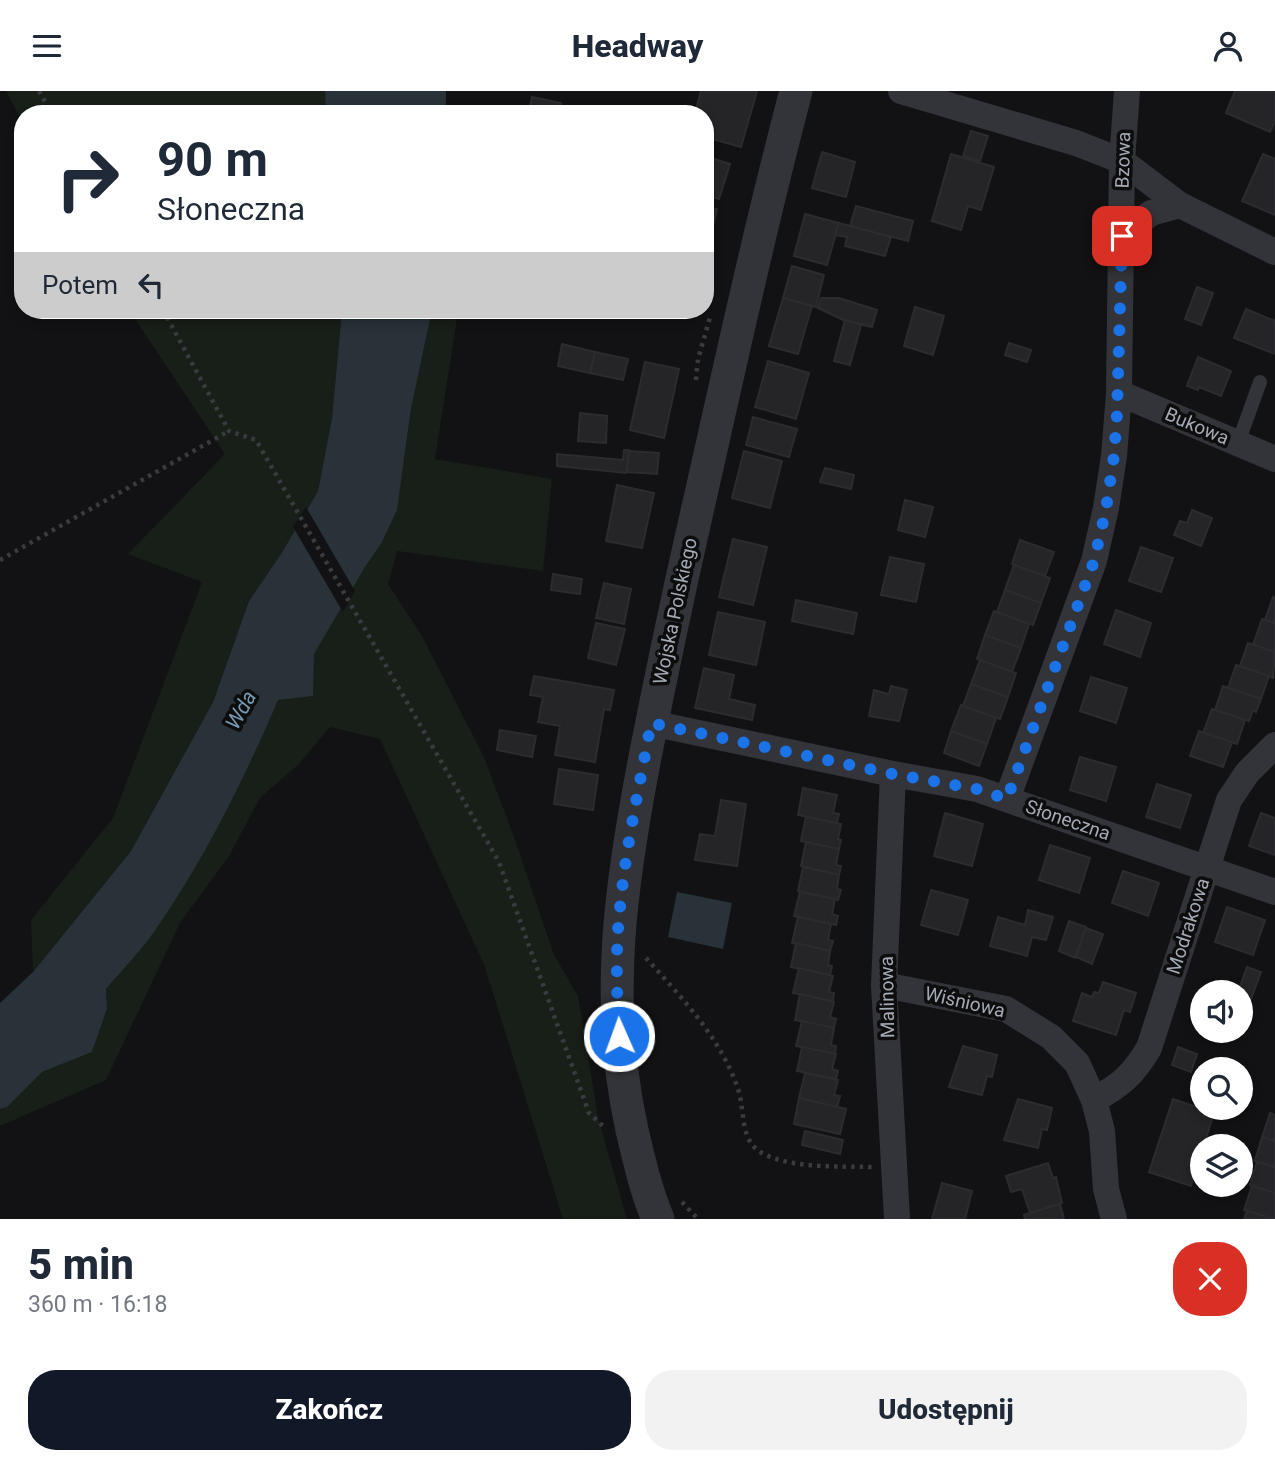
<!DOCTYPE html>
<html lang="pl">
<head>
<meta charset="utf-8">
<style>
  :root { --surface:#fff; --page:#f2f2f3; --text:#1f2937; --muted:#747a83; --accent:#111827 }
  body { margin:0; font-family:Roboto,sans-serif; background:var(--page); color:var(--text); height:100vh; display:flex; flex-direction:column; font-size:26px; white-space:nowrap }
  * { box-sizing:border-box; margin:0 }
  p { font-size:23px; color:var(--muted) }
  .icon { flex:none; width:38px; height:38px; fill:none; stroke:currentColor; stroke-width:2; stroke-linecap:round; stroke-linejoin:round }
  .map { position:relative; height:1128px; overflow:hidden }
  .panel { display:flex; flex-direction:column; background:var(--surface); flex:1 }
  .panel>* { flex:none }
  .banner { position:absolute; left:14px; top:14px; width:700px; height:214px; border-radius:28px; box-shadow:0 4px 10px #0003; background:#fff; color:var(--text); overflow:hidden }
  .tools { position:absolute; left:1190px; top:889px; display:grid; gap:14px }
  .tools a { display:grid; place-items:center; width:63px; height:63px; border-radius:50%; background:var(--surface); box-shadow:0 4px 10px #0003; font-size:35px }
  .pin { position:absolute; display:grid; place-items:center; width:60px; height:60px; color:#fff; margin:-30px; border-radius:14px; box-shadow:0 4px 10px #0006 }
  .me { position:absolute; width:77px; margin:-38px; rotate:358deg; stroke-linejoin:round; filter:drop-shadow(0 0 5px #0008) }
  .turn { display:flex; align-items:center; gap:24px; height:147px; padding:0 28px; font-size:32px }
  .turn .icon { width:91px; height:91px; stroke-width:2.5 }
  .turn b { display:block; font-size:49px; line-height:60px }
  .then { display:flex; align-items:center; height:66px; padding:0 28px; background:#0003; gap:14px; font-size:26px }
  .round { display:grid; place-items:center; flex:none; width:74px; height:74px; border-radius:28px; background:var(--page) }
  .summary { display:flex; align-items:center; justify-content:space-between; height:119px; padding:0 28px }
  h1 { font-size:42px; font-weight:800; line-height:52px }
  .button { display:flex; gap:14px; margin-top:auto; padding:14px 28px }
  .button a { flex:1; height:80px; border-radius:28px; background:var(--accent); color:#fff; font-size:28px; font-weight:800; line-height:80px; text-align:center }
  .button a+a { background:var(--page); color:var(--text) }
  header { display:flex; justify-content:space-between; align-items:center; height:91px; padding:0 28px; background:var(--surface); font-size:32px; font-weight:800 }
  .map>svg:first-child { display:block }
  .green { fill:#181e18 }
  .water { fill:#283238 }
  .pier { fill:#121214 }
  .building { fill:#252528; stroke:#2c2c30; stroke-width:2 }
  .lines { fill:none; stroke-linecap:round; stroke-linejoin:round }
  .path { stroke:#393b40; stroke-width:4.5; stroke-dasharray:3.5 5; stroke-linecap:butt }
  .service { stroke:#333439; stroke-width:14 }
  .minor { stroke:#333439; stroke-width:26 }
  .tertiary { stroke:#333439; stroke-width:33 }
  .route { stroke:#1a73e8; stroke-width:12; stroke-dasharray:0 21.6 }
  .labels { text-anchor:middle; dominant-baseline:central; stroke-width:7; stroke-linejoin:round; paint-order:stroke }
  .street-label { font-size:19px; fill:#a3aab5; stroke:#0d0d0e }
  .water-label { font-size:21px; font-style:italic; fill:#779bb2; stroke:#0d0d0e }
</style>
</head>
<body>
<header><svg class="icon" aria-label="menu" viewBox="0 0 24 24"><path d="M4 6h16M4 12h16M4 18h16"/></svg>Headway<svg class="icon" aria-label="person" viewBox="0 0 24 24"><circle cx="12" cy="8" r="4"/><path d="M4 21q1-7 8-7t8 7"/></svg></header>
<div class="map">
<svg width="1275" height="1128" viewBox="0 0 1275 1128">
  <rect width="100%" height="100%" fill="#121214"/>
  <!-- green -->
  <g class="green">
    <path d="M6,0H325L326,23H23V32Z"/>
    <path d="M129,219H342L332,327L318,400L281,463L249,510L213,611L131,760L33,881L31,829L113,727L202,491L128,463L225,363Z"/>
    <path d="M432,219H461L457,228L435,368L552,388L543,480L397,460L388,493L422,545L484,666L514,746L554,864L578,905L598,1026L627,1128H563L485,876L380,648L330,636L299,673L260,707L229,765L180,832L106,989L0,1035V1018L7,1016L42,981L92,961L107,918L106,898C122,879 140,861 154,841C203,771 245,687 278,608L313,605V563L365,476L381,453L404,371L411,318Z"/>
  </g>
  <!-- water -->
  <g class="water">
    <path d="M325,0H446V23H326Z"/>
    <path d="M342,219H432L411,318L397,419L381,453L365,476L314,563L313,605L278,609C245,687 203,771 154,841C140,861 122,879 106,898L107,918L92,961L42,981L7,1016L0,1018V912L33,881L131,760L213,611L249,510L281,463L318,400L332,327Z"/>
    <path d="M677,801L732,812L723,858L668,846Z"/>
  </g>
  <!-- pier -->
  <path class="pier" d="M306,416L355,500L343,521L293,436Z"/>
  <!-- building -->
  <g class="building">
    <path d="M701,0H757L741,56L705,46V23H695Z"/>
    <path d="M1235,0H1275V30L1270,41L1226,22Z"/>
    <path d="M532,6L561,12L559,23H528Z"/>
    <path d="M971,40L988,45L980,70L963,65Z"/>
    <path d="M822,61L855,71L846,106L812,97Z"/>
    <path d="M951,63L994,76L981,119L968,115L961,139L932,130Z"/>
    <path d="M1263,63L1275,68V124L1242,110Z"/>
    <path d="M705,65L730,73L719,108L705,104Z"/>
    <path d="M856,115L913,130L908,150L850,135Z"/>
    <path d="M705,116L717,118L705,165Z"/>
    <path d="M805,123L839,132L827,174L794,165Z"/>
    <path d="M839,132L891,146L885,165L845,155L847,146L835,144Z"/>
    <path d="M792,175L824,184L816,216L783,207Z"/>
    <path d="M1197,196L1213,202L1201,234L1185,228Z"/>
    <path d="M783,207L812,215L798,263L769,255Z"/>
    <path d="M821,207H839L877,219L872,236L843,229L818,217Z"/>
    <path d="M915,216L944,225L933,264L904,255Z"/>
    <path d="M1246,218L1275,230V263L1234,247Z"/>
    <path d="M845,229L861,234L850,274L834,270Z"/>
    <path d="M1009,252L1031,259L1027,271L1005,264Z"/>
    <path d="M562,253L595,261L590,282L558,275Z"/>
    <path d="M595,261L628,268L623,289L590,282Z"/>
    <path d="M1198,266L1231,280L1221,305L1199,296L1198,299L1187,295Z"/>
    <path d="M768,270L809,282L796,328L755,316Z"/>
    <path d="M645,271L679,278L664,347L630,339Z"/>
    <path d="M580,322L607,325L606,352L578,350Z"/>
    <path d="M753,326L797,338L789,366L746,354Z"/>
    <path d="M624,359H629L626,382L557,375V363L623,369Z"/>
    <path d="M629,360L659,362L657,383L627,381Z"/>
    <path d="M744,360L782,370L770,417L732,407Z"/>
    <path d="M825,377L854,384L851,398L820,391Z"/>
    <path d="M617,394L654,402L642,457L606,450Z"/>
    <path d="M905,409L933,416L925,446L898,439Z"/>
    <path d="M1192,419L1212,427L1201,455L1174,444L1180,430L1187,432Z"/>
    <path d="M733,448L767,456L753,514L719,506Z"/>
    <path d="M1020,449L1054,461L1045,485L1012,473Z"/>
    <path d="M1141,456L1173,467L1161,501L1129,490Z"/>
    <path d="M890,466L924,473L916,511L881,504Z"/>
    <path d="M1014,474L1050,487L1041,512L1005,499Z"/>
    <path d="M553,483L582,488L580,503L551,499Z"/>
    <path d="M604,492L631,498L624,533L596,527Z"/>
    <path d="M1005,499L1041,512L1033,534L997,521Z"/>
    <path d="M1273,506L1275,507V532L1265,529Z"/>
    <path d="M796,509L857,522L853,543L792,530Z"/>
    <path d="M1116,519L1151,532L1140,566L1104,553Z"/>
    <path d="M994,520L1029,533L1021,557L985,544Z"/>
    <path d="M718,521L765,531L756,574L709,564Z"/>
    <path d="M1262,528L1275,532V561L1253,554Z"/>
    <path d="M596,532L625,538L616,574L588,567Z"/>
    <path d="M985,544L1021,557L1012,581L977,568Z"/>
    <path d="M1248,552L1275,561L1273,587L1240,575Z"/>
    <path d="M980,569L1016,582L1008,606L971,593Z"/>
    <path d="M1236,574L1269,585L1261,608L1228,597Z"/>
    <path d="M704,577L734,584L729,608L755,614L752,629L695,617Z"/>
    <path d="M534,585L614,599L610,619L604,618L595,671L555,664L560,635L538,631L543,606L530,604Z"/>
    <path d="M1091,586L1127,597L1116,632L1080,620Z"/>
    <path d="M971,593L1008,606L1000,628L963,615Z"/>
    <path d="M891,595L907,599L899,630L869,625L874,599L889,603Z"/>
    <path d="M1223,595L1261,608L1256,621L1253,619L1249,630L1215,619Z"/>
    <path d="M961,614L996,627L987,653L951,640Z"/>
    <path d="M1212,618L1245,629L1237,653L1203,642Z"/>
    <path d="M500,639L536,645L532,666L497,659Z"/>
    <path d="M951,640L987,653L979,675L944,662Z"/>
    <path d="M1199,640L1232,651L1223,676L1190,665Z"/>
    <path d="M1080,666L1116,676L1106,710L1070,699Z"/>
    <path d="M559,678L598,684L593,719L554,713Z"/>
    <path d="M1157,693L1191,704L1180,737L1146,726Z"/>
    <path d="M803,697L837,704L833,722L839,723L837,732L798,724Z"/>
    <path d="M721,709L746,713L737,775L695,769L700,743L715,745Z"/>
    <path d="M945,722L983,733L972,775L934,765Z"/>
    <path d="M1261,722L1275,727V764L1249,755Z"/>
    <path d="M806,726L841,733L838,748L841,749L839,758L801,750Z"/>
    <path d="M806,751L839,758L836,774L841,775L839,784L801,775Z"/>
    <path d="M1050,754L1090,767L1079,802L1039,789Z"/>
    <path d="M803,776L839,784L837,798L841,799L838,809L798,800Z"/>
    <path d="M1123,780L1159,792L1148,825L1112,812Z"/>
    <path d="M931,799L968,809L958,844L921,834Z"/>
    <path d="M800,801L835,808L832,823L838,825L836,834L794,825Z"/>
    <path d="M1227,816L1265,829L1253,864L1215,851Z"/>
    <path d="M1028,819L1053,826L1046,849L1032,846L1027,865L990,855L998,826L1025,834Z"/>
    <path d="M798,826L831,833L828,849L833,850L830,860L792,852Z"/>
    <path d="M1069,830L1086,836L1075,867L1059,860Z"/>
    <path d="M1086,837L1103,843L1092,873L1076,866Z"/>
    <path d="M796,852L830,860L828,874L832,875L830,884L791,876Z"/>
    <path d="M1247,876L1261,881L1248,916L1241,913V901H1238Z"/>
    <path d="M799,877L833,885L829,901L834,902L833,910L793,902Z"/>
    <path d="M1103,891L1136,902L1130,921L1124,919L1116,944L1073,930L1082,902L1092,906L1094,901L1099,902Z"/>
    <path d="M800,903L834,911L830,926L836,928L834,937L795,929Z"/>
    <path d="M802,930L834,937L831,954L836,955L835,963L796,955Z"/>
    <path d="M963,955L997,964L992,986L987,985L982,1004L949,996Z"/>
    <path d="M802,956L836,963L832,978L838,980L836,988L797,980Z"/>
    <path d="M1178,956L1197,963L1191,981L1172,974Z"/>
    <path d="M805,982L838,989L834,1004L840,1005L837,1016L799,1007Z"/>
    <path d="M799,1007L846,1018L840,1043L794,1033Z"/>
    <path d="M1018,1008L1052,1017L1047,1039L1042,1038L1038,1057L1004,1049Z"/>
    <path d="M1173,1008L1214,1022L1191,1095L1149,1081Z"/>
    <path d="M1270,1022L1275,1024V1050L1262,1046Z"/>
    <path d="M805,1040L843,1049L840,1063L802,1054Z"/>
    <path d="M1262,1046L1275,1050V1076L1255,1070Z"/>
    <path d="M1257,1071L1275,1076V1102L1250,1094Z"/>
    <path d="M1048,1072L1053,1087L1056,1086L1062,1112L1030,1122L1022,1098L1011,1101L1006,1085Z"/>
    <path d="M942,1092L972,1100L965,1128H932Z"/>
    <path d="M1252,1095L1275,1102V1128L1244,1119Z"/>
    <path d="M1060,1113L1064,1128H1025L1024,1124Z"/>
    <path d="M1247,1120L1274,1128H1244Z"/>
  </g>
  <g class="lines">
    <!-- path -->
    <g class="path">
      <path d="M39,0L52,23"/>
      <path d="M163,219L229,340L256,349L499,771L589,1022L604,1036"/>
      <path d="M696,289L698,268L711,223"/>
      <path d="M0,469L229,340"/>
      <path d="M646,867C681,906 721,947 738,998C746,1021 738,1052 766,1064C798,1078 838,1075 873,1076"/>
      <path d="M682,1111L698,1128"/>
    </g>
    <!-- service -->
    <path class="service" d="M1238,352L1260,291"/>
    <!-- minor -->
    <g class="minor">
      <path d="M901,0L1076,52L1122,70L1180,114L1275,161"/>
      <path d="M1122,145L1151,122L1180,114"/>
      <path d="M1119,302L1275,368"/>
      <path d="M651,632L893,683L977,698L1275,801"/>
      <path d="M893,683L884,894L897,1128"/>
      <path d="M1007,708L1094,470L1106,417L1114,365L1119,302L1122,70L1127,0"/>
      <path d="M884,894L1006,918L1051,946L1077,972L1094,1009L1102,1040L1106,1098L1114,1128"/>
      <path d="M1094,1009C1121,994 1133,984 1149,957L1229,709L1247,682L1275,654"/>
    </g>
    <!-- tertiary -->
    <path class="tertiary" d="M658,1128C646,1100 639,1069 632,1039C603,908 621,790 646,661C661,585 677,509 694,434C727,289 758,144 796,0"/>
  </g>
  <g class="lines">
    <!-- route -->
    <path class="route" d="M619,945C617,902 615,859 620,817C626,754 640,693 651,632L893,683L977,698L1007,708L1094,470L1106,418L1114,365L1117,323L1122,145"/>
  </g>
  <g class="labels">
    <!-- street labels -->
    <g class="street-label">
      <text transform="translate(1123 69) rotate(-88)">Bzowa</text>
      <text transform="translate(1197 335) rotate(23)">Bukowa</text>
      <text transform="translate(675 520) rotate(-78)">Wojska Polskiego</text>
      <text transform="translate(1068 729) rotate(19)">Słoneczna</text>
      <text transform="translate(1188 835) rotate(-72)">Modrakowa</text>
      <text transform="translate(887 906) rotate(-91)">Malinowa</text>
      <text transform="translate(965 911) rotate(13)">Wiśniowa</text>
    </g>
    <!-- water labels -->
    <g class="water-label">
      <text transform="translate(241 619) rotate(-61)">Wda</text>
    </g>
  </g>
</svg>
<div class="tools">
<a><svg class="icon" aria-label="sound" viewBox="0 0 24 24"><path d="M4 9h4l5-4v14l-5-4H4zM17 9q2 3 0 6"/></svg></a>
<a><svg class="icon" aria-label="search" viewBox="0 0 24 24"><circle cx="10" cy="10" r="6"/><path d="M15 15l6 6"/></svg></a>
<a><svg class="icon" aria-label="layers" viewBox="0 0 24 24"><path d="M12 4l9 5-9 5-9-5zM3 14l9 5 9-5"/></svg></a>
</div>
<div class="pin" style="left:1122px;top:145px;background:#d93025"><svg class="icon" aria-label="arrive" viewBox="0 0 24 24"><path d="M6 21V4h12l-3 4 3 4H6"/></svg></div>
<svg class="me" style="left:619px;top:945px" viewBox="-20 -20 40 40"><circle r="17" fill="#1a73e8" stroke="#fff" stroke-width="3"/><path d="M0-11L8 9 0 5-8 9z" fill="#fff"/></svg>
<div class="banner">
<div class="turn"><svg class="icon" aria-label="right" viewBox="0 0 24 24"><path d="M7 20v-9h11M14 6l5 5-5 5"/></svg><div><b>90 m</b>Słoneczna</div></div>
<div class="then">Potem<svg class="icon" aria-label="left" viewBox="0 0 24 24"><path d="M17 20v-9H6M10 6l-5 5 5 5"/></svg></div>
</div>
</div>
<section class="panel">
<div class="summary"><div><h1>5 min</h1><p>360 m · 16:18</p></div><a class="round" style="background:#d93025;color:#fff"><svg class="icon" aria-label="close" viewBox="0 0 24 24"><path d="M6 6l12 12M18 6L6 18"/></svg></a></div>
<div class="button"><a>Zakończ</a><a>Udostępnij</a></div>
</section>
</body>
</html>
